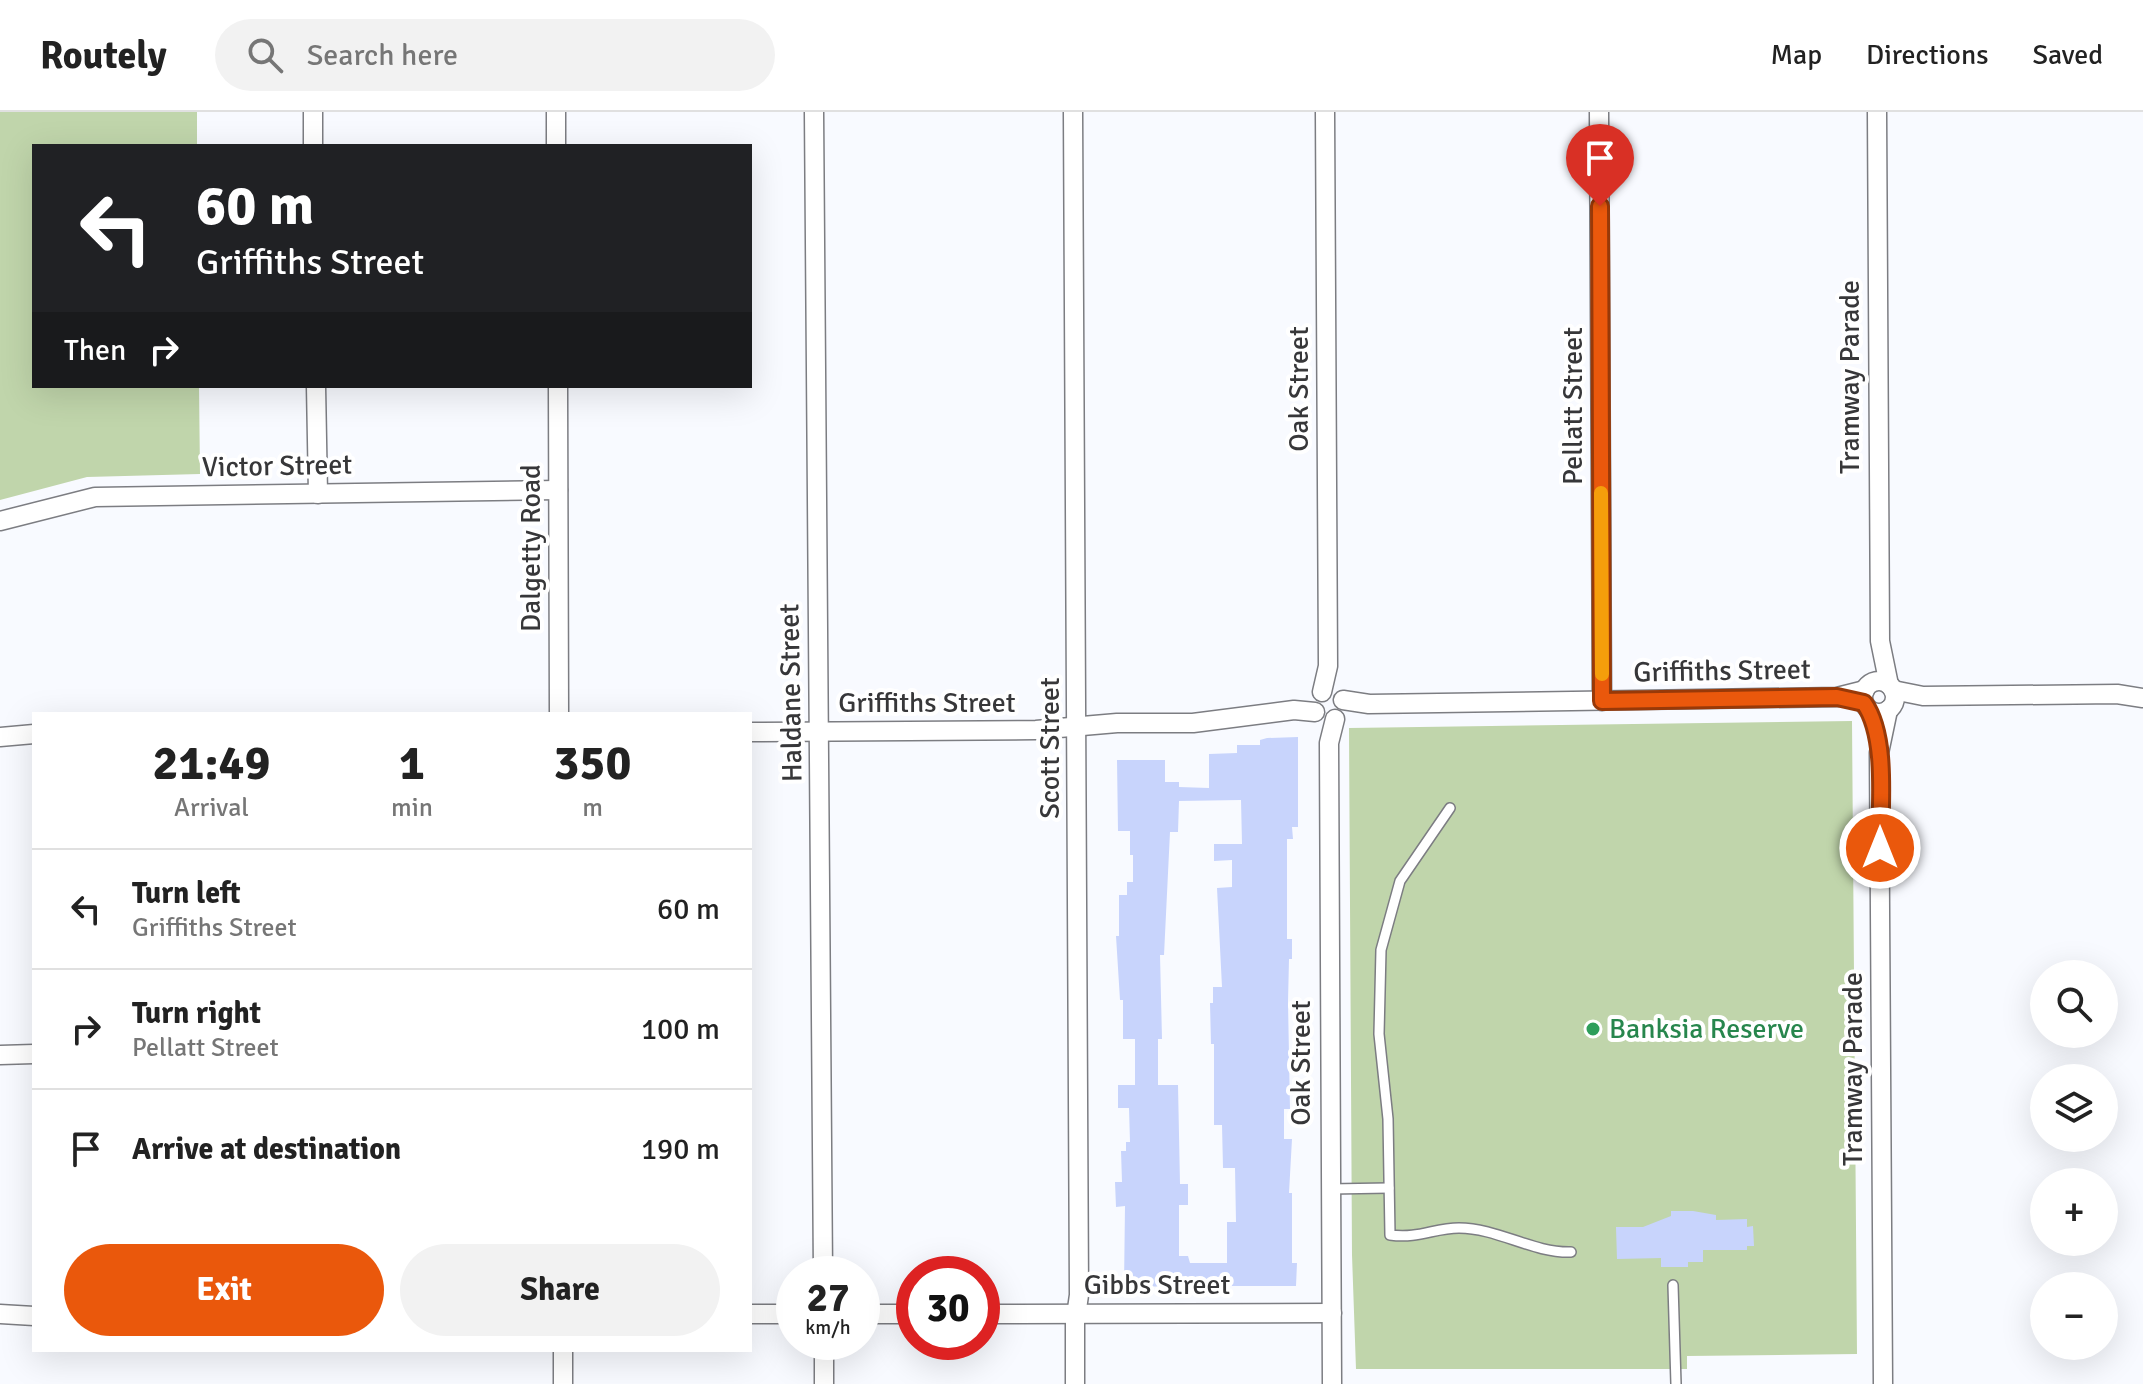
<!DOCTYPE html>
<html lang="en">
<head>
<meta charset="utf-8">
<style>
  :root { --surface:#fff; --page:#f2f2f2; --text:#222; --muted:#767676; --line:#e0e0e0; --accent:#ea580c }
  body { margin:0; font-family:Signika,sans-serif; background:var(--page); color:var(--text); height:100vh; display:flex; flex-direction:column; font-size:30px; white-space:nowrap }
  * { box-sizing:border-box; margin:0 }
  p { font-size:26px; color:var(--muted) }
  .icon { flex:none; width:44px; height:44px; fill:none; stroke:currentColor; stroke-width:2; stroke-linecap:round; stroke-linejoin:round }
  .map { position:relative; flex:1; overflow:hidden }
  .panel { position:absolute; left:32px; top:600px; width:720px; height:640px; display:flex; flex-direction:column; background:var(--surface); border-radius:0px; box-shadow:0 8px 32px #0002 }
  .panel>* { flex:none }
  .banner { position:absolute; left:32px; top:32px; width:720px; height:244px; border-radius:0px; box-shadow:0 8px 32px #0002; background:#202124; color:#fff; overflow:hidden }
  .buttons { position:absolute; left:2030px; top:848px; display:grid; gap:16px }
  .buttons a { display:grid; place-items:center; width:88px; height:88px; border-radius:50%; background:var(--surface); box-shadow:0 8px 32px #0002; font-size:40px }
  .speed { position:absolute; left:776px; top:1144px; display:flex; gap:16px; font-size:40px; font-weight:700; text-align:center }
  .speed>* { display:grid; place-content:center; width:104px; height:104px; border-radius:50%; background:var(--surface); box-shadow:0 8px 32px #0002; line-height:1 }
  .speed small { font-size:20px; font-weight:400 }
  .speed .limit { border:12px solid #d22; background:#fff; color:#111 }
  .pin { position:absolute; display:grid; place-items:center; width:68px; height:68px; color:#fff; margin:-82px -34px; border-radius:50% 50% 50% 0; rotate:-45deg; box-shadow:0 0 8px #0007 }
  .pin .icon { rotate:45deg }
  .me { position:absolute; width:88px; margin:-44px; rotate:0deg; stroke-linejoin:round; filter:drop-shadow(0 0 6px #0008) }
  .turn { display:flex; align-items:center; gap:28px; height:168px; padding:0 32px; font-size:36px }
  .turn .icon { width:104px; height:104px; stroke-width:2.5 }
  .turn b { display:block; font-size:56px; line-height:68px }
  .then { display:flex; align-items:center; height:76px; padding:0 32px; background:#0003; gap:16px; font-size:30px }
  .eta { display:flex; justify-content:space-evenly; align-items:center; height:136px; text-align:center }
  .eta b { font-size:48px; font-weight:800; line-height:56px }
  .button { display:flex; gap:16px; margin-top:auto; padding:16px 32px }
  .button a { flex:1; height:92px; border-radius:48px; background:var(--accent); color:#fff; font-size:32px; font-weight:800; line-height:92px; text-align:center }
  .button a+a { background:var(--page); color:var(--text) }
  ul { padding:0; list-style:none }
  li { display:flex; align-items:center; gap:24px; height:120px; padding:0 32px; border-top:2px solid var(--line) }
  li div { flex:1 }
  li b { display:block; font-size:30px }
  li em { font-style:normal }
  header { display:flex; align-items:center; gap:48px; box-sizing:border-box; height:112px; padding:0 40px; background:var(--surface); border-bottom:2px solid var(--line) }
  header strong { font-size:38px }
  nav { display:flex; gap:44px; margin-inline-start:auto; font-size:28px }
  .search { width:560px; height:72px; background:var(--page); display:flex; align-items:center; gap:20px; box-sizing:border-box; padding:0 28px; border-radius:44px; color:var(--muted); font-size:30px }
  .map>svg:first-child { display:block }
  .green { fill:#c0d5ab }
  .building { fill:#c8d4fc; fill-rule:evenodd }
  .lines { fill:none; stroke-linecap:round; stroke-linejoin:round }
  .service-casing { stroke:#7c7d82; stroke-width:12 }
  .minor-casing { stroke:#7c7d82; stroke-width:21 }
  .service { stroke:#fff; stroke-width:9 }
  .minor { stroke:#fff; stroke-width:18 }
  .route-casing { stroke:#983908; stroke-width:20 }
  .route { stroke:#ea580c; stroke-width:14 }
  .slow { stroke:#f59e0b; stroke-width:14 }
  .leisure-dot { fill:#2e9e5b; stroke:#fff; stroke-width:3 }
  .labels { text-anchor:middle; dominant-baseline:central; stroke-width:8; stroke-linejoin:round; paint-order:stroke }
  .street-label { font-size:28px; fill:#373739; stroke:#fff }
  .leisure-label { font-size:28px; fill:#27864d; stroke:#fff; text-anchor:start }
</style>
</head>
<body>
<header>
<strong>Routely</strong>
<div class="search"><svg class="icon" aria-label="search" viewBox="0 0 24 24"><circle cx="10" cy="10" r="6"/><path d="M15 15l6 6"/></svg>Search here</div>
<nav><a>Map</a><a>Directions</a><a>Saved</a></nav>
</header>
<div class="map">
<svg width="2143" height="1272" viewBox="0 0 2143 1272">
  <rect width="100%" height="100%" fill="#f8faff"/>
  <!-- green -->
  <g class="green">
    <path d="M0,0H197V34H34V274H199L200,362L87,365L0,388Z"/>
    <path d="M1852,609L1857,1242L1687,1244V1257H1356L1352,1143L1349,616Z"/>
  </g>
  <!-- building -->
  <g class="building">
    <path d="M1298,625V715H1292L1293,727H1287V827H1292V847H1289L1288,890L1290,997H1284V1027H1292L1289,1081H1292V1151H1297L1296,1174H1227V1172H1219V1168H1190V1174L1124,1175L1125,1094L1116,1095L1115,1070H1122L1121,1039H1126V1030H1130L1129,996H1118V973H1135V927H1123V888H1120L1116,824H1119V783H1127V770H1133V743H1130V719H1118L1117,648H1165V670H1179V675L1209,676V642L1237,641V633H1260V628L1267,626ZM1241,688L1242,732H1214V749L1232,748V775L1217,776L1222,875H1213V891H1210L1211,932H1214V1013H1222L1223,1056H1235L1236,1110H1227V1151H1190L1188,1144H1179V1093H1188V1072H1180L1178,973H1158V927H1162L1160,843H1164L1170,720H1178L1179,689Z"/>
    <path d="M1671,1099H1693L1716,1103V1108L1747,1107V1115L1753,1114L1754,1134H1747V1138H1703V1150H1688V1155H1661V1146L1617,1147L1616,1115H1643L1671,1104Z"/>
  </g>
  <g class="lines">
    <defs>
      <g id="service">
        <path d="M1450,696L1400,769L1381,838L1379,922L1388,1007L1390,1123C1419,1127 1434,1116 1459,1116C1498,1116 1532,1141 1571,1140"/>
        <path d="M1330,1077L1389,1076"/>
        <path d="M1673,1173L1676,1272"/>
      </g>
      <g id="minor">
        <path d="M313,0V34"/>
        <path d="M556,0V34"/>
        <path d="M814,0L823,1162"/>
        <path d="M1073,0L1079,1183L1075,1211V1272"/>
        <path d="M1599,0L1602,589"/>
        <path d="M1877,0L1880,529L1889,573"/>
        <path d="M316,274L318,382"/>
        <path d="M558,274L559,602"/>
        <path d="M0,409L95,385L558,378"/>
        <circle cx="1879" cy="585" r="16"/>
        <path d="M1893,578L1923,584L2117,582L2143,586"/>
        <path d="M1322,580L1328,554L1325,0"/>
        <path d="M1343,588L1369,592L1837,585L1865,578"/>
        <path d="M750,620L1036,618L1117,611H1193L1294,598L1315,600"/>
        <path d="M0,625L34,622"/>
        <path d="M0,943L34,942"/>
        <path d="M0,1202L34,1204"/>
        <path d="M750,1202H794"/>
        <path d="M862,1202H914"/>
        <path d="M982,1202L1332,1201"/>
        <path d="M563,1238V1272"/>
        <path d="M824,1272V1230"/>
        <path d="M1332,1272L1329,631L1335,607"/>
        <path d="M1883,1272L1879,641L1888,598"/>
      </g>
    </defs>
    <!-- service casing -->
    <use href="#service" class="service-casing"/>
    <!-- minor casing -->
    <use href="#minor" class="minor-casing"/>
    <!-- service -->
    <use href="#service" class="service"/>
    <!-- minor -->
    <use href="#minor" class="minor"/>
  </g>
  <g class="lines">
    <defs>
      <path id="route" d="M1600,94L1602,589L1837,585L1864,591C1888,625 1880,695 1880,736"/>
    </defs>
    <!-- route casing -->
    <use href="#route" class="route-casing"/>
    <!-- route -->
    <use href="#route" class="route"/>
    <!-- slow -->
    <path class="slow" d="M1601,381L1602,562"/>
  </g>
  <!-- markers -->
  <circle class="leisure-dot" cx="1593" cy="917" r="8"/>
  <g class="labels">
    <!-- street labels -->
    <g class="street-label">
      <text transform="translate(1850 265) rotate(-90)">Tramway Parade</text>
      <text transform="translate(1299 277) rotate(-90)">Oak Street</text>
      <text transform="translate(1573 294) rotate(-90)">Pellatt Street</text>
      <text transform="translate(277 354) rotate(-1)">Victor Street</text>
      <text transform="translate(531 436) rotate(-90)">Dalgetty Road</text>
      <text transform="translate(1722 559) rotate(-1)">Griffiths Street</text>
      <text transform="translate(791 581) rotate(-91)">Haldane Street</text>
      <text x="927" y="591">Griffiths Street</text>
      <text transform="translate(1050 636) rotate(-90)">Scott Street</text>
      <text transform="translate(1301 951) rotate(-90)">Oak Street</text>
      <text transform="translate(1853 957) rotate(-90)">Tramway Parade</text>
      <text x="1157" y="1173">Gibbs Street</text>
    </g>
    <!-- leisure labels -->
    <g class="leisure-label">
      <text x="1609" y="917">Banksia Reserve</text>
    </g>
  </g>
</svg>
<div class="buttons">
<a><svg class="icon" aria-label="search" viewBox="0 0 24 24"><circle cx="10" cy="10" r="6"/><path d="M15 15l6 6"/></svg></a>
<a><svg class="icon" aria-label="layers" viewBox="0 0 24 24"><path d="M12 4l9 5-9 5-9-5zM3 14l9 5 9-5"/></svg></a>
<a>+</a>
<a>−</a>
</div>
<div class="speed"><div>27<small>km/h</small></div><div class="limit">30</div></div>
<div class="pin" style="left:1600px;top:94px;background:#d93025"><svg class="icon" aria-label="arrive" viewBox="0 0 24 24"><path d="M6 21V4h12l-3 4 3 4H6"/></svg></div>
<svg class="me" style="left:1880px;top:736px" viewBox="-20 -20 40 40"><circle r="17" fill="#ea580c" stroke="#fff" stroke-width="3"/><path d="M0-11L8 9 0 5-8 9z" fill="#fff"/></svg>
<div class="banner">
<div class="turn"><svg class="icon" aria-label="left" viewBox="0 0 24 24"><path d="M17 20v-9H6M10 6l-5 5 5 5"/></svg><div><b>60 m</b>Griffiths Street</div></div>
<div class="then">Then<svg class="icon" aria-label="right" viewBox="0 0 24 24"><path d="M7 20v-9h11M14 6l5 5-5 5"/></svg></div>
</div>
<section class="panel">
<div class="eta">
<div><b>21:49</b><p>Arrival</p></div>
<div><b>1</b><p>min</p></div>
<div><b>350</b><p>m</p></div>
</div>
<ul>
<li><svg class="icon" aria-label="left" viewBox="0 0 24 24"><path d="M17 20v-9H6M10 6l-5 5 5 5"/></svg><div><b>Turn left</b><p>Griffiths Street</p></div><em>60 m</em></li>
<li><svg class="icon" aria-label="right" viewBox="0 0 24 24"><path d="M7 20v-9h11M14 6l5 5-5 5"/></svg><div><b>Turn right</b><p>Pellatt Street</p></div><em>100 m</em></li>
<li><svg class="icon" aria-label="arrive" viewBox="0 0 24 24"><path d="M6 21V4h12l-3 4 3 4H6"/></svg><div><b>Arrive at destination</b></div><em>190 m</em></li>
</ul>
<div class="button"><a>Exit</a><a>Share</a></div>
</section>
</div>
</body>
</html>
